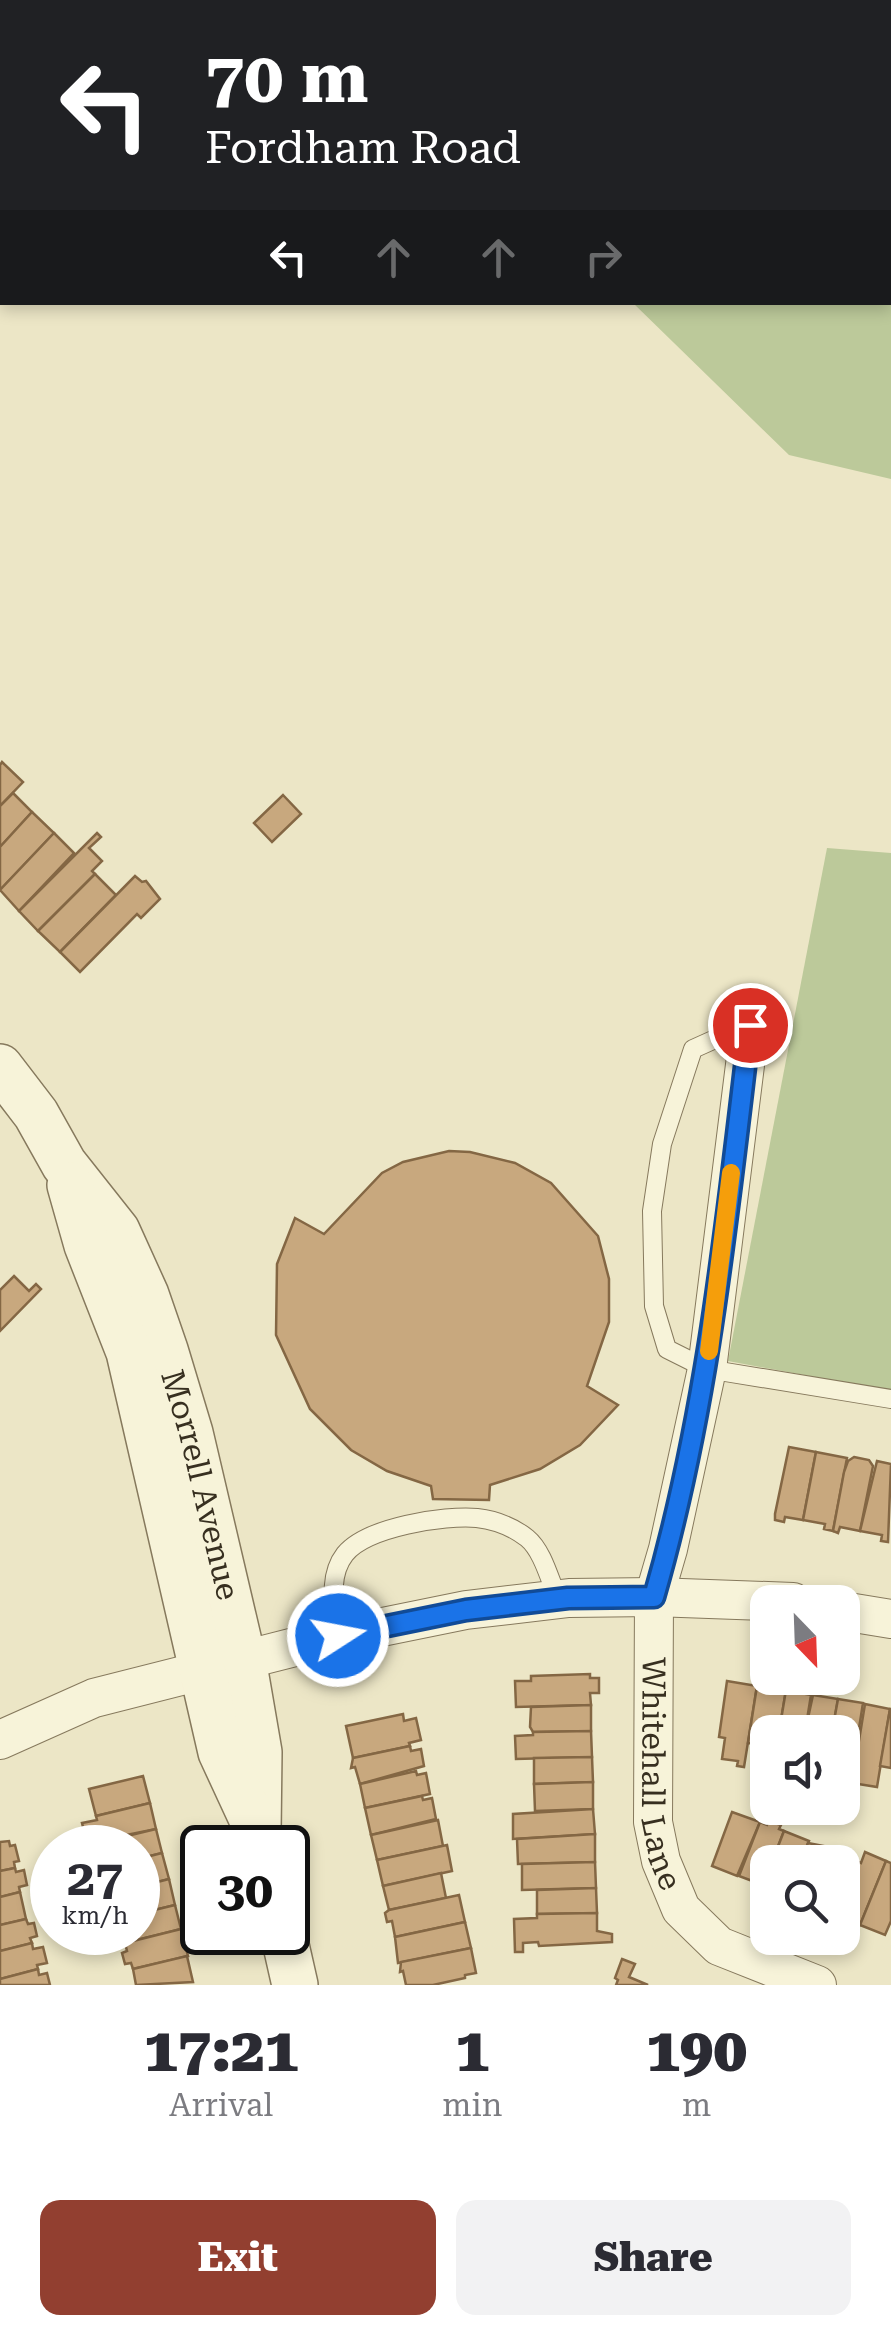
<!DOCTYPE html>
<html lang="en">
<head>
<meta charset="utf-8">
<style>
  :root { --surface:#fff; --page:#f2f2f3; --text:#2b2b33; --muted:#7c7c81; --accent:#923f30 }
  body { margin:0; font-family:"Roboto Serif",serif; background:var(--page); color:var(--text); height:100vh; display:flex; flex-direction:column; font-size:38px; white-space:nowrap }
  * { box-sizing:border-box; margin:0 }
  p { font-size:32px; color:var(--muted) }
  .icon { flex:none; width:55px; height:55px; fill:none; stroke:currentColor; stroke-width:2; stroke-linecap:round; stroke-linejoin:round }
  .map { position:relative; height:1985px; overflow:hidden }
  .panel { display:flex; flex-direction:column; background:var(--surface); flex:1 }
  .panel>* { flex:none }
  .guide { position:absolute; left:0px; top:0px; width:892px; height:305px; box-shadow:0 5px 15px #0003; background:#202124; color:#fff; overflow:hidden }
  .needle { width:65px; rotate:157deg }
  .buttons { position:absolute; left:750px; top:1585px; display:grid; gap:20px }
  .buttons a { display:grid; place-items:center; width:110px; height:110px; border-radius:20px; background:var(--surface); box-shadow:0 5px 15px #0003; font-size:50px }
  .speed { position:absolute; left:30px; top:1825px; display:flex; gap:20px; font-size:50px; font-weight:700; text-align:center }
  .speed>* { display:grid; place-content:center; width:130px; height:130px; border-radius:50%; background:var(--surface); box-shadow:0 5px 15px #0003; line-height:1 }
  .speed small { font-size:25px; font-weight:400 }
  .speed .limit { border:5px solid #111; border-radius:15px; background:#fff; color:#111 }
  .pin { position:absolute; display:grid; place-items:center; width:85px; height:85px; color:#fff; margin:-42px; border:5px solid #fff; border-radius:50%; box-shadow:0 2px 10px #0007 }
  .me { position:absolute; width:110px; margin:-55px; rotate:79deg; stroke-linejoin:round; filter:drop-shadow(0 0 8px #0008) }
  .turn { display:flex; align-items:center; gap:35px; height:210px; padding:0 40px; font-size:45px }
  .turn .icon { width:130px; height:130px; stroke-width:2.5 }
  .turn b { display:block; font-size:70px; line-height:85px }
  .lanes { display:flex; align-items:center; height:95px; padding:0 40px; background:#0003; justify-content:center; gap:50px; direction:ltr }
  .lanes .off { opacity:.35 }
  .eta { display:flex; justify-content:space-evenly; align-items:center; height:170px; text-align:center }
  .eta b { font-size:60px; font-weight:800; line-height:70px }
  .button { display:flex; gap:20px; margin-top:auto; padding:20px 40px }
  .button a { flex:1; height:115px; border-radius:20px; background:var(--accent); color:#fff; font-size:40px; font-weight:800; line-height:115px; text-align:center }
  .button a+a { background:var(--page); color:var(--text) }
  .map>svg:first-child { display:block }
  .green { fill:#bcc99a }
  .building { fill:#c8a87e; stroke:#846744; stroke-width:2.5 }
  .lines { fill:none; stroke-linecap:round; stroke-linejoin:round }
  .service-casing { stroke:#86795d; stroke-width:20 }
  .minor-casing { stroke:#86795d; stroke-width:40 }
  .tertiary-casing { stroke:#86795d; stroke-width:48 }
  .service { stroke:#f7f3d9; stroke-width:18 }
  .minor { stroke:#f7f3d9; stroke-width:38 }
  .tertiary { stroke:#f7f3d9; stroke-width:45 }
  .route-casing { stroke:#114b97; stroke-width:25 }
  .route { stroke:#1a73e8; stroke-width:18 }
  .slow { stroke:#f59e0b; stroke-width:18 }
  .labels { text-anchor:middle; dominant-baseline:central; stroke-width:10; stroke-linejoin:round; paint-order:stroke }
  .street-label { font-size:32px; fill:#372f20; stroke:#f4f0d5 }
</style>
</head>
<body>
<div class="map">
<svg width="891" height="1985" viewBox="0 0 891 1985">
  <rect width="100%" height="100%" fill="#ece6c6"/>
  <!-- green -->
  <g class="green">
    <path d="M375,0H891V479L789,455L633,303L890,302V2Z"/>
    <path d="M827,848L891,853V1391L728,1361Z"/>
  </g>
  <!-- building -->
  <g class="building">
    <path d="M2,762L23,782L0,806V765Z"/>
    <path d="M13,793L32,812L0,847V806Z"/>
    <path d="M283,795L301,814L272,842L254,823Z"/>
    <path d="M32,812L54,833L0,890V847Z"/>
    <path d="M54,833L74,853L19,911L0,890Z"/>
    <path d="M97,833L101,837L89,848L102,861L92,871L95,874L38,931L19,911Z"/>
    <path d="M95,874L116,895L60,952L38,931Z"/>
    <path d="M135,876L142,882L146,881L160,899L141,918L137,914L80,972L60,952Z"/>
    <path d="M449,1151L470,1152L515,1163L551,1183L598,1236L609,1279V1322L587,1386L618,1405L580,1445L540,1469L490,1485L489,1500L433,1499L431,1486L387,1471L351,1450L310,1409L276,1335L277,1264L295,1218L324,1234L382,1173L403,1162Z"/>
    <path d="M14,1276L29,1291L36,1284L41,1289L0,1331V1290Z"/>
    <path d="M789,1447L816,1452L803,1520L785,1517L784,1522L775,1520V1514Z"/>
    <path d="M816,1452L847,1458L833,1531L824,1529L825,1524L803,1520Z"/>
    <path d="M854,1457L869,1460L873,1466L860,1531L840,1527L838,1533L833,1531L844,1472L848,1461Z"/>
    <path d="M877,1461L891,1464L888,1542L881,1541L882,1535L860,1531Z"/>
    <path d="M590,1674V1678H599V1693H590L591,1705L516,1707L515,1681H531V1676Z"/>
    <path d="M727,1681L757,1686L744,1767L737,1766L738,1761L722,1759L725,1738L719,1737Z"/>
    <path d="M757,1686L786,1690L779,1732H768V1746L748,1743Z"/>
    <path d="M786,1690L811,1695L805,1732H779Z"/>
    <path d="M813,1695L838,1699L832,1732H805Z"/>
    <path d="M838,1699L863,1703L854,1760L842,1758V1732H832Z"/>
    <path d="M865,1704L890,1709L877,1787L852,1783Z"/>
    <path d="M591,1705V1731L533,1732L530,1727L531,1707Z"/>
    <path d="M890,1709H891V1768L880,1766Z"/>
    <path d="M403,1714L404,1721L416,1718L421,1740L409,1743L410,1746L353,1758L346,1726Z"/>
    <path d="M591,1731L592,1757L516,1759L515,1736L533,1735V1732Z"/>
    <path d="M410,1746L411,1751L421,1749L424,1766L360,1784L355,1767L351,1768L353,1758Z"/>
    <path d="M592,1757L593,1782L534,1784V1758Z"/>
    <path d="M416,1771L417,1775L426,1773L430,1794L365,1808L360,1784Z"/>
    <path d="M143,1776L150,1803L96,1816L89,1789Z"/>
    <path d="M593,1782V1809L535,1811L534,1784Z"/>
    <path d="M422,1796L423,1800L432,1798L436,1819L371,1835L365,1808Z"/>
    <path d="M150,1803L156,1829L87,1843L82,1823L97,1820L96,1816Z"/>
    <path d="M593,1809L595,1834L513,1839V1814Z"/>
    <path d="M732,1812L760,1822L737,1876L712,1866Z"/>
    <path d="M438,1820L443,1846L377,1860L371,1835Z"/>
    <path d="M769,1821L781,1825L779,1829L784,1831L772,1862H768L763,1885L739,1876L760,1822L767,1825Z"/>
    <path d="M156,1829L162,1853L138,1859V1848H99L103,1846L102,1842Z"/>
    <path d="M784,1831L809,1841L800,1862H772Z"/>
    <path d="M595,1834V1862L518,1864L517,1839Z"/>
    <path d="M9,1841L10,1846L15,1845L19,1861L14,1862L15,1868L0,1871V1842Z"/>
    <path d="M808,1843L828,1847L832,1852L827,1862H800Z"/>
    <path d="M447,1845L452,1871L383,1886L377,1860Z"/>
    <path d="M832,1852L857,1861L842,1898V1862H827Z"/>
    <path d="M865,1852L886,1861L860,1925L842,1918V1898L857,1861L861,1863Z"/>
    <path d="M162,1853L169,1879L138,1887V1859Z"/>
    <path d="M886,1861L891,1863V1921L885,1935L860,1925Z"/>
    <path d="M595,1862L596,1888L522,1890V1864Z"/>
    <path d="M15,1868L16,1872L24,1870L27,1885L19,1887L20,1892L0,1897V1871Z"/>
    <path d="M441,1873L446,1898L389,1910L383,1886Z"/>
    <path d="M169,1879L175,1905L138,1914V1887Z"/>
    <path d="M596,1888L597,1913L537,1914V1890Z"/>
    <path d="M20,1892L26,1919L0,1925V1897Z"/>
    <path d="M459,1895L465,1922L395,1937L392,1921L387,1922L385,1913L389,1910Z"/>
    <path d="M175,1905L181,1929L125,1943L123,1932H138V1914Z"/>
    <path d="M597,1913V1931L612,1934V1942L539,1946L538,1942L523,1943V1952H515L514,1919L537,1918V1914Z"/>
    <path d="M26,1919L28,1924L34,1923L37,1936L30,1938L32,1943L0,1951V1925Z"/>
    <path d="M465,1922L471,1948L398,1963L395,1937Z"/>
    <path d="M181,1929L188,1956L133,1969L131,1963L125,1964L122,1953L127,1951L125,1943Z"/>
    <path d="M32,1943L33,1949L43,1947L47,1963L37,1965L38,1969L0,1979V1951Z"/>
    <path d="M471,1948L476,1973L465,1975V1978L433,1985H406L403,1971L400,1972L401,1962Z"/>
    <path d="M187,1956L193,1982L136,1985L133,1969Z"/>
    <path d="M622,1959L635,1964L629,1977L648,1985H616L618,1980L615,1978Z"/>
    <path d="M38,1969L39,1975L47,1973L50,1985H0V1979Z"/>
  </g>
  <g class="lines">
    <defs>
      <g id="service">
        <path d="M748,1040H713L693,1049L662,1144L652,1211L654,1306L667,1349L707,1369L891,1399"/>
        <path d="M338,1636C335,1608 327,1577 345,1554C367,1527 444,1515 477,1518C494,1520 513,1527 527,1538C543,1551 550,1581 558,1599"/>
      </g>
      <g id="minor">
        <path id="s1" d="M750,1025L707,1369L668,1549L654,1597L653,1822L661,1861L681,1909L719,1946L817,1985"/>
        <path d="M842,1611L891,1619"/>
        <path d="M0,1740L94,1698L338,1636L466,1610L569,1598L654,1597L793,1602"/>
      </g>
      <g id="tertiary">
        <path id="s2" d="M0,1067L36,1114L64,1164L117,1231L146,1295L165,1350L190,1433L243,1659L259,1752L258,1833"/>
        <path d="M70,1185L87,1245L129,1352L221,1752L252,1819"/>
        <path d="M283,1932L295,1985"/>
      </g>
    </defs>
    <!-- service casing -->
    <use href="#service" class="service-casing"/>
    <!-- minor casing -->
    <use href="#minor" class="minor-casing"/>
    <!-- tertiary casing -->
    <use href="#tertiary" class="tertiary-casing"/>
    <!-- service -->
    <use href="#service" class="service"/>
    <!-- minor -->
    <use href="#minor" class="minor"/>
    <!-- tertiary -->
    <use href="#tertiary" class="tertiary"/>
  </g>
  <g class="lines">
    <defs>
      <path id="route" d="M338,1636L466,1610L568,1598L654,1597C708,1411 727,1217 750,1025"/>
    </defs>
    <!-- route casing -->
    <use href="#route" class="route-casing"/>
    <!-- route -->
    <use href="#route" class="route"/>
    <!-- slow -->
    <path class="slow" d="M709,1351L731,1173"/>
  </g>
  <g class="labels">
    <!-- street labels -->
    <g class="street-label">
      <text stroke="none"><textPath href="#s2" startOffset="470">Morrell Avenue</textPath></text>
      <text stroke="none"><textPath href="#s1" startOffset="758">Whitehall Lane</textPath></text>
    </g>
  </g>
</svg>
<div class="buttons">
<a><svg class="needle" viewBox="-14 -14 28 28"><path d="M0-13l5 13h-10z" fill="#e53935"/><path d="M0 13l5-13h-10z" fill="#7c7c81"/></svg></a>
<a><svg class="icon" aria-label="sound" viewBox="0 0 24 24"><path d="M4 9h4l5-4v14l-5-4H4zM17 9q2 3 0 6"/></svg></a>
<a><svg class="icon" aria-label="search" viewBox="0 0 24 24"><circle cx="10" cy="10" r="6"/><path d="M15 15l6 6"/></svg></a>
</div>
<div class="speed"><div>27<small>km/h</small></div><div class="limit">30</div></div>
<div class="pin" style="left:750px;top:1025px;background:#d93025"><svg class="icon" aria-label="arrive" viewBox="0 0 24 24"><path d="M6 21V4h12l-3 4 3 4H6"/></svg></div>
<svg class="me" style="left:338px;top:1636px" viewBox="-20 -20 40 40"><circle r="17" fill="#1a73e8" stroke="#fff" stroke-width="3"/><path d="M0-11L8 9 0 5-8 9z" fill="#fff"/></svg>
<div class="guide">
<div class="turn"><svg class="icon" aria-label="left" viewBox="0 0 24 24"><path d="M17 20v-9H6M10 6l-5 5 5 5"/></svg><div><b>70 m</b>Fordham Road</div></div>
<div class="lanes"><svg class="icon" aria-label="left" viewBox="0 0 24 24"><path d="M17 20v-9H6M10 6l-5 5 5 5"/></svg><svg class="icon off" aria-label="ahead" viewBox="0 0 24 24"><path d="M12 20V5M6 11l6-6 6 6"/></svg><svg class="icon off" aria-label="ahead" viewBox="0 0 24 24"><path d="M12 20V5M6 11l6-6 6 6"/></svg><svg class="icon off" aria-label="right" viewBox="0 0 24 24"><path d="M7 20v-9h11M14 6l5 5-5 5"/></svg></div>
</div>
</div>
<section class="panel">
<div class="eta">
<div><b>17:21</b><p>Arrival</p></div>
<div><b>1</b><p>min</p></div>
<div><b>190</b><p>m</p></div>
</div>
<div class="button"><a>Exit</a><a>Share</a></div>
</section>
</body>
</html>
